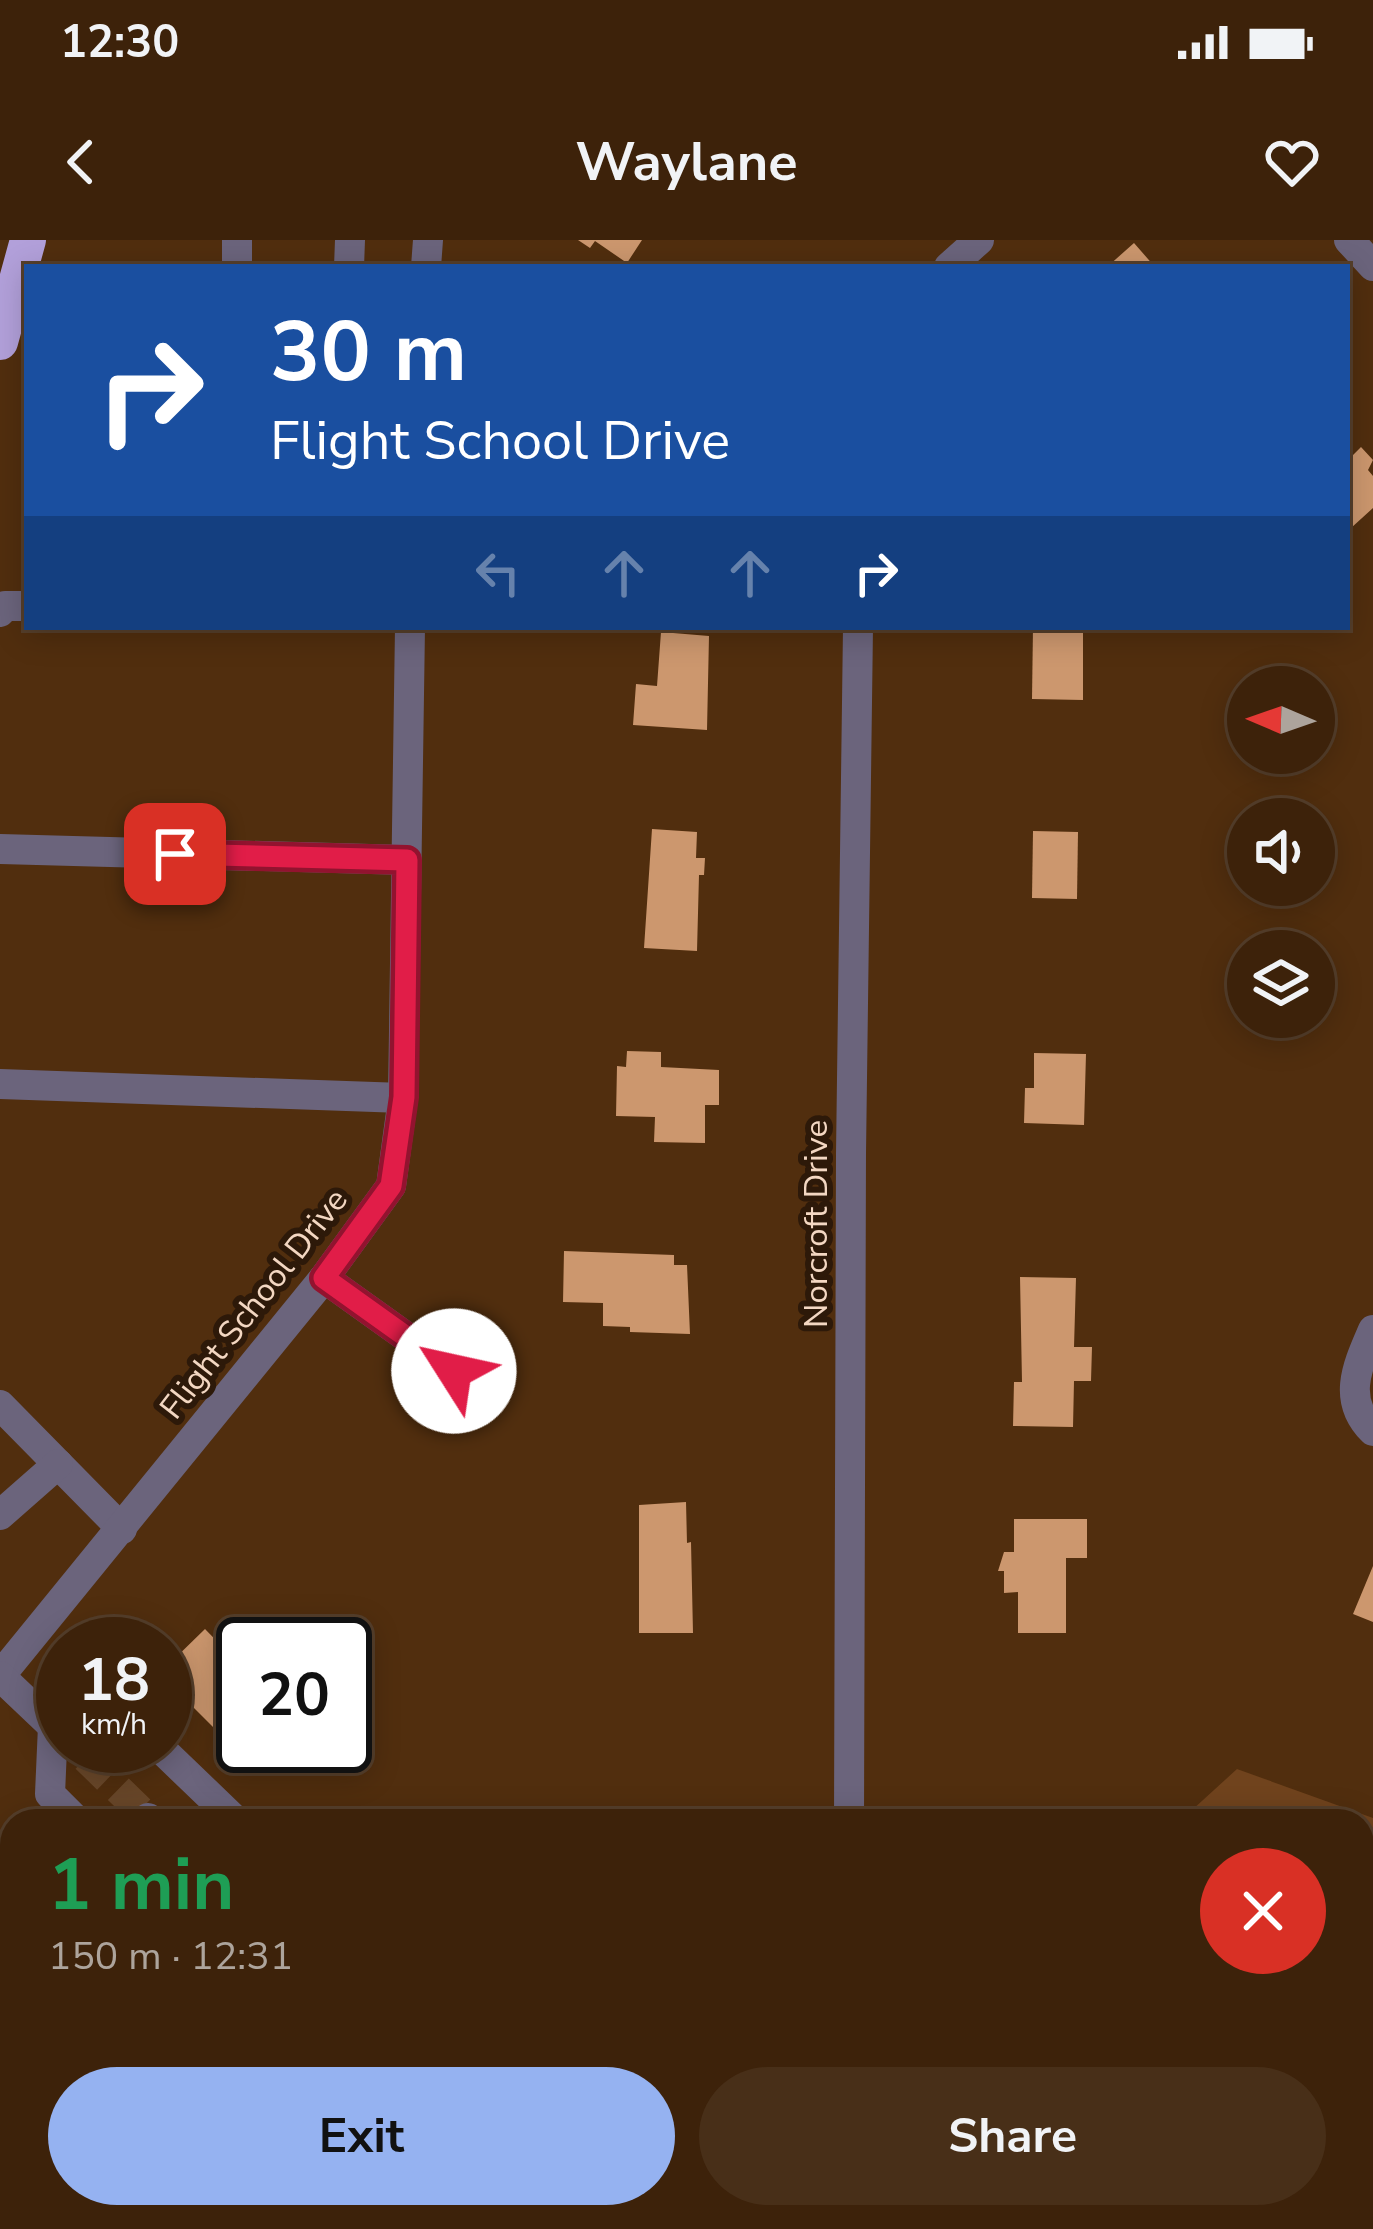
<!DOCTYPE html>
<html lang="en">
<head>
<meta charset="utf-8">
<style>
  :root { --surface:#3d220a; --page:#482f18; --text:#f1f3f6; --muted:#ada49c; --line:#563f2b; --accent:#95b2f1 }
  body { margin:0; font-family:"Nunito Sans",sans-serif; background:var(--page); color:var(--text); height:100vh; display:flex; flex-direction:column; font-size:45px; white-space:nowrap }
  * { box-sizing:border-box; margin:0 }
  p { font-size:39px; color:var(--muted) }
  .icon { flex:none; width:66px; height:66px; fill:none; stroke:currentColor; stroke-width:2; stroke-linecap:round; stroke-linejoin:round }
  .map { position:relative; flex:1; overflow:hidden }
  .panel { position:absolute; left:0px; top:1569px; width:1374px; height:420px; display:flex; flex-direction:column; background:var(--surface); border-radius:36px 36px 0 0; box-shadow:0 6px 30px #0003,0 0 0 3px var(--line) }
  .panel>* { flex:none }
  .top-card { position:absolute; left:24px; top:24px; width:1326px; height:366px; border-radius:0px; box-shadow:0 6px 30px #0003,0 0 0 3px var(--line); background:#1a4fa0; color:#fff; overflow:hidden }
  .needle { width:78px; rotate:272deg }
  .fabs { position:absolute; left:1227px; top:426px; display:grid; gap:24px }
  .fabs a { display:grid; place-items:center; width:108px; height:108px; border-radius:50%; background:var(--surface); box-shadow:0 6px 30px #0003,0 0 0 3px var(--line); font-size:60px }
  .speed { position:absolute; left:36px; top:1377px; display:flex; gap:24px; font-size:60px; font-weight:700; text-align:center }
  .speed>* { display:grid; place-content:center; width:156px; height:156px; border-radius:50%; background:var(--surface); box-shadow:0 6px 30px #0003,0 0 0 3px var(--line); line-height:1 }
  .speed small { font-size:30px; font-weight:400 }
  .speed .limit { border:6px solid #111; border-radius:18px; background:#fff; color:#111 }
  .pin { position:absolute; display:grid; place-items:center; width:102px; height:102px; color:#fff; margin:-51px; border-radius:24px; box-shadow:0 6px 18px #0006 }
  .me { position:absolute; width:132px; margin:-66px; rotate:305deg; stroke-linejoin:round; filter:drop-shadow(0 0 9px #0008) }
  .turn { display:flex; align-items:center; gap:42px; height:252px; padding:0 48px; font-size:54px }
  .turn .icon { width:156px; height:156px; stroke-width:2.5 }
  .turn b { display:block; font-size:84px; line-height:102px }
  .lanes { display:flex; align-items:center; height:114px; padding:0 48px; background:#0003; justify-content:center; gap:60px; direction:ltr }
  .lanes .off { opacity:.35 }
  .round { display:grid; place-items:center; flex:none; width:126px; height:126px; border-radius:63px; background:var(--page) }
  .head { display:flex; align-items:center; justify-content:space-between; height:204px; padding:0 48px }
  h1 { font-size:72px; font-weight:700; line-height:90px; color:#1e9e55 }
  .cta { display:flex; gap:24px; margin-top:auto; padding:24px 48px }
  .cta a { flex:1; height:138px; border-radius:72px; background:var(--accent); color:#111; font-size:48px; font-weight:700; line-height:138px; text-align:center }
  .cta a+a { background:var(--page); color:var(--text) }
  .status { display:flex; justify-content:space-between; align-items:center; height:84px; padding:0 60px; background:var(--surface); direction:ltr }
  .status svg { height:33px; fill:currentColor }
  header { display:flex; justify-content:space-between; align-items:center; height:156px; padding:0 48px; background:var(--surface); font-size:54px; font-weight:700 }
  .map>svg:first-child { display:block }
  .built { fill:#5f3814 }
  .green { fill:#70431d }
  .building { fill:#cc976e }
  .lines { fill:none; stroke-linecap:round; stroke-linejoin:round }
  .minor-tunnel { stroke:#694729; stroke-width:30; stroke-dasharray:30 15; stroke-linecap:butt }
  .minor { stroke:#6b647c; stroke-width:30 }
  .major { stroke:#9e8fbf; stroke-width:30 }
  .highway { stroke:#b2a0da; stroke-width:36 }
  .route-casing { stroke:#92132f; stroke-width:30 }
  .route { stroke:#e11d48; stroke-width:21 }
  .labels { text-anchor:middle; dominant-baseline:central; stroke-width:12; stroke-linejoin:round; paint-order:stroke }
  .street-label { font-size:33px; fill:#f3d7c2; stroke:#2d1909 }
</style>
</head>
<body>
<div class="status"><b>12:30</b><svg viewBox="0 0 49 12"><path d="M0 12V9h3v3zM5 12V6h3v6zM10 12V3h3v9zM15 12V0h3v12zM26 1h20v11H26zM47 4h2v5h-2z"/></svg></div>
<header><svg class="icon" aria-label="back" viewBox="0 0 24 24"><path d="M15 5l-7 7 7 7"/></svg>Waylane<svg class="icon" aria-label="heart" viewBox="0 0 24 24"><path d="M12 20l-8-8c-3-5 5-10 8-4 3-6 11-1 8 4z"/></svg></header>
<div class="map">
<svg width="1373" height="1989" viewBox="0 0 1373 1989">
  <rect width="100%" height="100%" fill="#512e0e"/>
  <!-- built -->
  <path class="built" d="M400,1977H763L751,1989H400Z"/>
  <!-- green -->
  <path class="green" d="M1237,1529L1373,1578V1982L1361,1977L1362,1581H1180Z"/>
  <!-- building -->
  <g class="building">
    <path d="M578,0H642L627,23L595,1L590,8Z"/>
    <path d="M1134,3L1155,27H1107Z"/>
    <path d="M1361,207L1373,220L1368,230L1373,236V268L1351,288L1347,284V210L1352,216Z"/>
    <path d="M1033,387H1083V460L1032,459Z"/>
    <path d="M661,392L709,396L707,490L633,485L636,444L657,446Z"/>
    <path d="M652,589L697,592L696,618H705L704,635H699L697,711L644,708Z"/>
    <path d="M1033,591L1078,592L1077,659L1032,658Z"/>
    <path d="M627,811L661,812V827L719,830V865H705V903L654,902L655,877L616,876L617,826L626,827Z"/>
    <path d="M1034,813L1086,814L1084,885L1024,883L1025,848H1034Z"/>
    <path d="M564,1011L674,1015V1025H687L690,1094L630,1092V1087L603,1086V1063L563,1062Z"/>
    <path d="M1020,1037L1076,1038L1074,1107H1092L1091,1141H1074L1073,1187L1013,1186L1014,1142H1022Z"/>
    <path d="M686,1262L687,1303L691,1302L693,1393H639V1265Z"/>
    <path d="M1014,1279H1087V1318H1066V1393H1018V1352L1004,1353V1331H998L1004,1312H1014Z"/>
    <path d="M1373,1326V1382L1353,1374Z"/>
    <path d="M205,1389L243,1428V1506H265L248,1522L165,1439V1428Z"/>
  </g>
  <g class="lines">
    <!-- minor-tunnel -->
    <path class="minor-tunnel" d="M86,1518L148,1578"/>
    <!-- minor -->
    <g class="minor">
      <path d="M1349,0L1373,26"/>
      <path d="M237,27V0"/>
      <path d="M349,27L350,0"/>
      <path d="M426,27L428,0"/>
      <path d="M949,27L979,0"/>
      <path d="M0,372L5,366H27"/>
      <path d="M0,609L407,620"/>
      <path d="M0,844L403,858"/>
      <path d="M324,1038L454,1131"/>
      <path d="M1373,1090C1358,1125 1341,1159 1373,1191"/>
      <path d="M0,1165L122,1289"/>
      <path d="M0,1275L58,1224"/>
      <path d="M0,1436L324,1038L391,946L403,858L410,387"/>
      <path d="M0,1436L63,1496"/>
      <path d="M63,1483L53,1486L50,1554L77,1581"/>
      <path d="M158,1506L236,1581"/>
      <path d="M148,1578L149,1581"/>
      <path d="M849,1581L851,914L858,387"/>
      <path d="M512,1977L524,1989"/>
      <path d="M1042,1977L1082,1989"/>
      <path d="M330,1989L339,1977"/>
      <path d="M641,1989L651,1977"/>
      <path d="M784,1989L791,1977"/>
      <path d="M952,1989L961,1977"/>
    </g>
    <!-- major -->
    <g class="major">
      <path d="M0,1675L12,1688"/>
      <path d="M0,1864L12,1877"/>
      <path d="M110,1977L121,1989"/>
      <path d="M294,1977L306,1989"/>
    </g>
    <!-- highway -->
    <path class="highway" d="M0,102L28,0"/>
  </g>
  <g class="lines">
    <defs>
      <path id="route" d="M175,614L407,620L404,857L391,946L324,1038L454,1131"/>
    </defs>
    <!-- route casing -->
    <use href="#route" class="route-casing"/>
    <!-- route -->
    <use href="#route" class="route"/>
  </g>
  <g class="labels">
    <!-- street labels -->
    <g class="street-label">
      <text transform="translate(816 984) rotate(-90)">Norcroft Drive</text>
      <text transform="translate(254 1064) rotate(-52)">Flight School Drive</text>
    </g>
  </g>
</svg>
<div class="fabs">
<a><svg class="needle" viewBox="-14 -14 28 28"><path d="M0-13l5 13h-10z" fill="#e53935"/><path d="M0 13l5-13h-10z" fill="#ada49c"/></svg></a>
<a><svg class="icon" aria-label="sound" viewBox="0 0 24 24"><path d="M4 9h4l5-4v14l-5-4H4zM17 9q2 3 0 6"/></svg></a>
<a><svg class="icon" aria-label="layers" viewBox="0 0 24 24"><path d="M12 4l9 5-9 5-9-5zM3 14l9 5 9-5"/></svg></a>
</div>
<div class="speed"><div>18<small>km/h</small></div><div class="limit">20</div></div>
<div class="pin" style="left:175px;top:614px;background:#d93025"><svg class="icon" aria-label="arrive" viewBox="0 0 24 24"><path d="M6 21V4h12l-3 4 3 4H6"/></svg></div>
<svg class="me" style="left:454px;top:1131px" viewBox="-20 -20 40 40"><circle r="19" fill="#fff"/><path d="M0-13L10 11 0 6-10 11z" fill="#e11d48"/></svg>
<div class="top-card">
<div class="turn"><svg class="icon" aria-label="right" viewBox="0 0 24 24"><path d="M7 20v-9h11M14 6l5 5-5 5"/></svg><div><b>30 m</b>Flight School Drive</div></div>
<div class="lanes"><svg class="icon off" aria-label="left" viewBox="0 0 24 24"><path d="M17 20v-9H6M10 6l-5 5 5 5"/></svg><svg class="icon off" aria-label="ahead" viewBox="0 0 24 24"><path d="M12 20V5M6 11l6-6 6 6"/></svg><svg class="icon off" aria-label="ahead" viewBox="0 0 24 24"><path d="M12 20V5M6 11l6-6 6 6"/></svg><svg class="icon" aria-label="right" viewBox="0 0 24 24"><path d="M7 20v-9h11M14 6l5 5-5 5"/></svg></div>
</div>
<section class="panel">
<div class="head"><div><h1>1 min</h1><p>150 m · 12:31</p></div><a class="round" style="background:#d93025;color:#fff"><svg class="icon" aria-label="close" viewBox="0 0 24 24"><path d="M6 6l12 12M18 6L6 18"/></svg></a></div>
<div class="cta"><a>Exit</a><a>Share</a></div>
</section>
</div>
</body>
</html>
